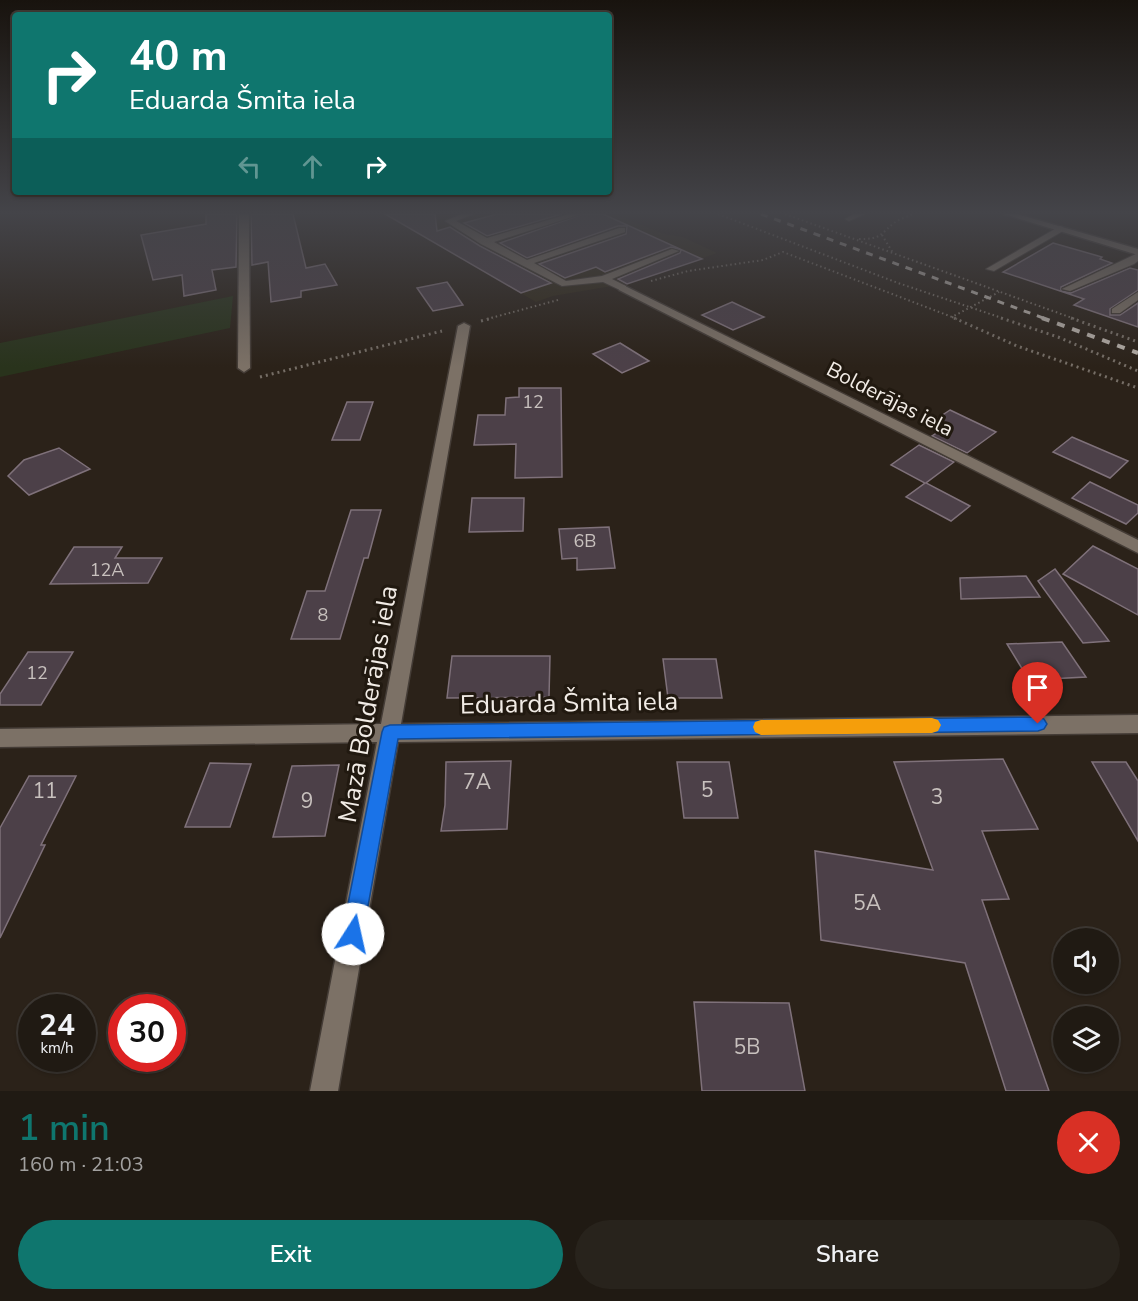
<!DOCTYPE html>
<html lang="en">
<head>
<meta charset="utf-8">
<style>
  :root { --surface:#201a13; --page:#28231c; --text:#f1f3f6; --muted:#a2a1a0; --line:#3d3833; --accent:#0f766e }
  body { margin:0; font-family:"Nunito Sans",sans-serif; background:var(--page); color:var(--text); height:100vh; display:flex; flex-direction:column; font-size:22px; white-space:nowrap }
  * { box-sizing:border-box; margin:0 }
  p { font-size:20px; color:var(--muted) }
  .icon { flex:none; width:33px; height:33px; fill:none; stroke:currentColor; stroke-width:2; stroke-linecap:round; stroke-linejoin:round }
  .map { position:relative; height:1091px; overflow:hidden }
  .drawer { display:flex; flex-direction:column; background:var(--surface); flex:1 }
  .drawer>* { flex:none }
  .banner { position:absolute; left:12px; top:12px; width:600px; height:183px; border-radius:6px; box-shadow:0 2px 4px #0004,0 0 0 2px var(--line); background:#0f766e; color:#fff; overflow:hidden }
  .buttons { position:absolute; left:1053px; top:928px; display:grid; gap:12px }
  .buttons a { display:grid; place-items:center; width:66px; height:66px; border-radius:50%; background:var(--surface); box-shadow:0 2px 4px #0004,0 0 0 2px var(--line); font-size:30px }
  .speed { position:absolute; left:18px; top:994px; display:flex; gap:12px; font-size:30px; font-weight:700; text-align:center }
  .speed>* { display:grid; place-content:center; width:78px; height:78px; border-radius:50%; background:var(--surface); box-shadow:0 2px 4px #0004,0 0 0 2px var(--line); line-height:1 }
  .speed small { font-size:15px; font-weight:400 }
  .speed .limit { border:9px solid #d22; background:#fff; color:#111 }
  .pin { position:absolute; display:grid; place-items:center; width:51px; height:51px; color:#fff; margin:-62px -26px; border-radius:50% 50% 50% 0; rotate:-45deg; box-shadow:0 0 6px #0007 }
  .pin .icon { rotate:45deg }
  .me { position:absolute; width:66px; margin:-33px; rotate:10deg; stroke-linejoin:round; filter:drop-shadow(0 0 4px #0008) }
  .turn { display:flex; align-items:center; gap:21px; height:126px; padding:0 18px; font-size:27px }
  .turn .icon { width:78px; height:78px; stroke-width:2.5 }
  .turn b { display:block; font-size:42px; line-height:51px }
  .lanes { display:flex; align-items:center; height:57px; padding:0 18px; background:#0003; justify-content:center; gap:30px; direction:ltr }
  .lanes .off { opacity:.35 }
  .round { display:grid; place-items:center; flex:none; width:63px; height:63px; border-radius:32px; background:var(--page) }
  .overview { display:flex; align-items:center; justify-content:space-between; height:102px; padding:0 18px }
  h1 { font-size:36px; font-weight:600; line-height:45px; color:var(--accent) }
  .action { display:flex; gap:12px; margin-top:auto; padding:12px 18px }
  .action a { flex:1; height:69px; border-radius:36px; background:var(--accent); color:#fff; font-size:24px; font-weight:600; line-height:69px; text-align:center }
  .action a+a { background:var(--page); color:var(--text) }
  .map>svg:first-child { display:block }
  .industrial { fill:#322a1a }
  .green { fill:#29331c }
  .building { fill:#4c4048; stroke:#7f717a; stroke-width:1.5 }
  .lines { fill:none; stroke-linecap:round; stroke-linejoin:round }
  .service-casing { stroke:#443c36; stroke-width:2 }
  .minor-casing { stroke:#443c36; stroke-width:3 }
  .path-far1 { stroke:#766e66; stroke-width:2; stroke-dasharray:1.5 3; stroke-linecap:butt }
  .path { stroke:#766e66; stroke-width:3; stroke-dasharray:2 4; stroke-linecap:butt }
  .service { fill:#7c7166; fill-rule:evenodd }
  .minor { fill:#7c7166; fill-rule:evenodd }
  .rail-far1 { stroke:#b4ada6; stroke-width:3; stroke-dasharray:7 7; stroke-linecap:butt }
  .rail { stroke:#b4ada6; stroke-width:4; stroke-dasharray:8 8; stroke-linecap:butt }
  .route { fill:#1a73e8; stroke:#114b97; stroke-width:1.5 }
  .slow { fill:#f59e0b }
  .labels { text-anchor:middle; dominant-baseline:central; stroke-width:6; stroke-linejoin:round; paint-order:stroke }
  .number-label { font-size:18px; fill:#c8c1be }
  .street-label { font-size:21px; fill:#f2ece6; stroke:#211910 }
  .near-number-label { font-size:21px; fill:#c8c1be }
  .near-street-label { font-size:26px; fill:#f2ece6; stroke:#211910 }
</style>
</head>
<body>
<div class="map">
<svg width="1138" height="1091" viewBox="0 0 1138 1091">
  <rect width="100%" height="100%" fill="#2b2219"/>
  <!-- industrial -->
  <path class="industrial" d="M407,214H614L664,234L683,237L717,253L636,282L553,296L536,302L392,218Z"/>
  <!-- green -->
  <path class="green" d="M233,296L230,328L0,377V343Z"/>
  <!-- building -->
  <g class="building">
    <path d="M206,214H237L236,267L212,270L216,290L184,296L182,275L153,280L141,235L206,224Z"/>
    <path d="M251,214H293L306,268L325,264L337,285L301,291V297L271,302L268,262L252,265Z"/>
    <path d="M385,214H435L437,231L450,227L480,246L551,283L521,293Z"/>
    <path d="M497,214H562L487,236L464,223Z"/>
    <path d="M583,214H603L702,259L627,284L618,279L680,253L681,250L671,247L605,272L596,267L565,278L539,264L626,234L627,226H618L527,258L500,243Z"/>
    <path d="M1053,243L1102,257L1100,259L1112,263L1061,287V291L1071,293L1130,268L1138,270V290L1110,309V315H1120L1138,303V327L1074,305L1084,299L1003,272Z"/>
    <path d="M447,282L463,305L433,311L417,288Z"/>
    <path d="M732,302L764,317L733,330L702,315Z"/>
    <path d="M620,343L649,361L622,373L593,354Z"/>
    <path d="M519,388H561L562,477L515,478L516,444L474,445L478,415H505L506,398L519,397Z"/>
    <path d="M347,402H373L360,440H332Z"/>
    <path d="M950,410L996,432L967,453L932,436L938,432L926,426Z"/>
    <path d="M1072,437L1128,461L1110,478L1053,452Z"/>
    <path d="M919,445L954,462L926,483L970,506L951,521L906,497L925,483L891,465Z"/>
    <path d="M59,448L90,469L29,495L8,476L24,460Z"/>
    <path d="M1090,482L1138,505V513L1126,524L1072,498Z"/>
    <path d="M472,498H524L523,531L469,532Z"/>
    <path d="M351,510H381L368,558H364L340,639H291L307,591H325Z"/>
    <path d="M609,527L615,568L577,570V558L562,559L559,529Z"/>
    <path d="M1093,546L1138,569V615L1063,574Z"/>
    <path d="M74,547H122L115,558H162L148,583L50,584Z"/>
    <path d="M1055,569L1109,641L1083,643L1038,581Z"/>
    <path d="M1026,576L1040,597L961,599L960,578Z"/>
    <path d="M1062,642L1086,677L1029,680L1007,644Z"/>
    <path d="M28,652H73L41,705H0V694Z"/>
    <path d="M452,656H550L549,697L447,698Z"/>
    <path d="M663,659H716L722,698H668Z"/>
    <path d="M1003,759L1038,829L982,831L1009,899L982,900L1049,1091H1006L965,963L821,940L815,851L933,870L894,762Z"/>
    <path d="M511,761L507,829L441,831L445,805L446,762Z"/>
    <path d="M677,762H729L738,818H684Z"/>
    <path d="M1092,762H1126L1138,781V841Z"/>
    <path d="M210,763L251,764L230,827H185Z"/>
    <path d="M339,765L325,836L273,837L292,766Z"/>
    <path d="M29,776H76L41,845H45L0,938V828Z"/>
    <path d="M694,1002L789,1003L805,1091H702Z"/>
  </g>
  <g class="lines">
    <defs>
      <g id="service">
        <path d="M462,214H474L456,221L487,238L569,214H581L494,242L527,260L619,228H625V232L534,263L566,281L602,276L672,249L679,251L612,279L626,286V290H620L603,282L562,286L481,244L445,221Z"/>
        <path d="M854,214H865L849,221L845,219Z"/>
        <path d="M1060,226L1063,227V231L994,271L986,269Z"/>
        <path d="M1138,253V261L1134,264L1070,291L1062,289Z"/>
        <path d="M1138,292V300L1120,313H1112V309Z"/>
      </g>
      <g id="minor">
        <path d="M239,214H249L250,368L244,372L238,368Z"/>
        <path d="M1004,214H1017L1138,249V255Z"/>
        <path d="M623,285L1138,540V553L619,290V286Z"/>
        <path d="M464,323L470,326L401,724L1138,715V733L398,742L338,1091H310L377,742L0,747V729L381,724L458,326Z"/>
      </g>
    </defs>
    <!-- service casing -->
    <use href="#service" class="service-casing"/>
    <!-- minor casing -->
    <use href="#minor" class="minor-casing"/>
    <!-- path-far1 -->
    <g class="path-far1">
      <path d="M718,214L898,283L1005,319"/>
      <path d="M785,214L1075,319"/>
      <path d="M882,235L893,253"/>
      <path d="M859,239C882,239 879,235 894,223C899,219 907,217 913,214"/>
      <path d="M651,281L688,271L763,260L783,252L952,317L999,292"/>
      <path d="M952,317L957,319"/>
      <path d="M487,319L558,300"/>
    </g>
    <!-- path -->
    <g class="path">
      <path d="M954,318L1017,346L1138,388"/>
      <path d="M1001,318L1058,337L1138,371"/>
      <path d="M1071,318L1138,342"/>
      <path d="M481,321L493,318"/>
      <path d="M260,377L442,331"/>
    </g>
    <!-- service -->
    <use href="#service" class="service"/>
    <!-- minor -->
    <use href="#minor" class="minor"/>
    <!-- rail-far1 -->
    <path class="rail-far1" d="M761,214L1046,319"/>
    <!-- rail -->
    <path class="rail" d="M1042,318L1138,353"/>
  </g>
  <!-- sky -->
  <linearGradient id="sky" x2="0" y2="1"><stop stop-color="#18130e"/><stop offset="0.58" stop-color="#444449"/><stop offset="1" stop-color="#444449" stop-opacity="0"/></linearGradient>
  <rect width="1138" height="367" fill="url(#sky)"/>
  <!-- route -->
  <path class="route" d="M1038,717L1044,719L1047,724L1044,729L1038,731L398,739L363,934L360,941L353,944L345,941L342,934L382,732L384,727L390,725Z"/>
  <!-- slow -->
  <path class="slow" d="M932,718L938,720L941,725L938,731L932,733L761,735L755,732L753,727L755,722L761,720Z"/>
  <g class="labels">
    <!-- number labels -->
    <g class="number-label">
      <text x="533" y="402">12</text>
      <text x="585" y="541">6B</text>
      <text x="107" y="570">12A</text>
      <text x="323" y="615">8</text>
      <text x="37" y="673">12</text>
    </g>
    <!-- street labels -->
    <g class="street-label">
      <text transform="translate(890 399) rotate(27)">Bolderājas iela</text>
    </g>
    <!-- near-number labels -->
    <g class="near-number-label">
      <text x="477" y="782">7A</text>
      <text x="707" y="790">5</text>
      <text x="45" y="791">11</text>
      <text x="937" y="797">3</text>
      <text x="307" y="801">9</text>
      <text x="867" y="903">5A</text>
      <text x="747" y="1047">5B</text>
    </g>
    <!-- near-street labels -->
    <g class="near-street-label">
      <text transform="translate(569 703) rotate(-1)">Eduarda Šmita iela</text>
      <text transform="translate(368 704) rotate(-80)">Mazā Bolderājas iela</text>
    </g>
  </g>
</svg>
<div class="buttons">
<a><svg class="icon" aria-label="sound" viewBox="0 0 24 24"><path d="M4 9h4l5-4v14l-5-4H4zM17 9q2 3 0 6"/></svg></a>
<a><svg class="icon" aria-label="layers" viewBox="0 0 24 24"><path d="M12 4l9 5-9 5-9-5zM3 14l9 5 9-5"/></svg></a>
</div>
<div class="speed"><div>24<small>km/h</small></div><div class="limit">30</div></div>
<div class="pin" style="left:1038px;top:724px;background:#d93025"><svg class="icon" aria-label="arrive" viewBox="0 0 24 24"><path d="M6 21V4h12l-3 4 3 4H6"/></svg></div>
<svg class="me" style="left:353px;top:934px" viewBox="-20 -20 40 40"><circle r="19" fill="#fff"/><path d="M0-13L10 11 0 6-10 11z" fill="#1a73e8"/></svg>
<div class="banner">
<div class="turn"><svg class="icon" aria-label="right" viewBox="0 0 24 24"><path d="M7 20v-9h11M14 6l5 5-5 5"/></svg><div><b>40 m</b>Eduarda Šmita iela</div></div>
<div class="lanes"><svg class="icon off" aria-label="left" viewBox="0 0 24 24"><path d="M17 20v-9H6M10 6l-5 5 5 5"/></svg><svg class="icon off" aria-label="ahead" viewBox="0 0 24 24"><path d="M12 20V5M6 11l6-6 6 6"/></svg><svg class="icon" aria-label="right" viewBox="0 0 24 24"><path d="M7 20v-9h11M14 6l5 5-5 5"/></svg></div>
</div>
</div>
<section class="drawer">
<div class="overview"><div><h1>1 min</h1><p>160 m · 21:03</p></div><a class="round" style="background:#d93025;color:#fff"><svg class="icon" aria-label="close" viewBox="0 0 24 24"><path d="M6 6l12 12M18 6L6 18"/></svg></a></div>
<div class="action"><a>Exit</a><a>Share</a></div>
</section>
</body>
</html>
